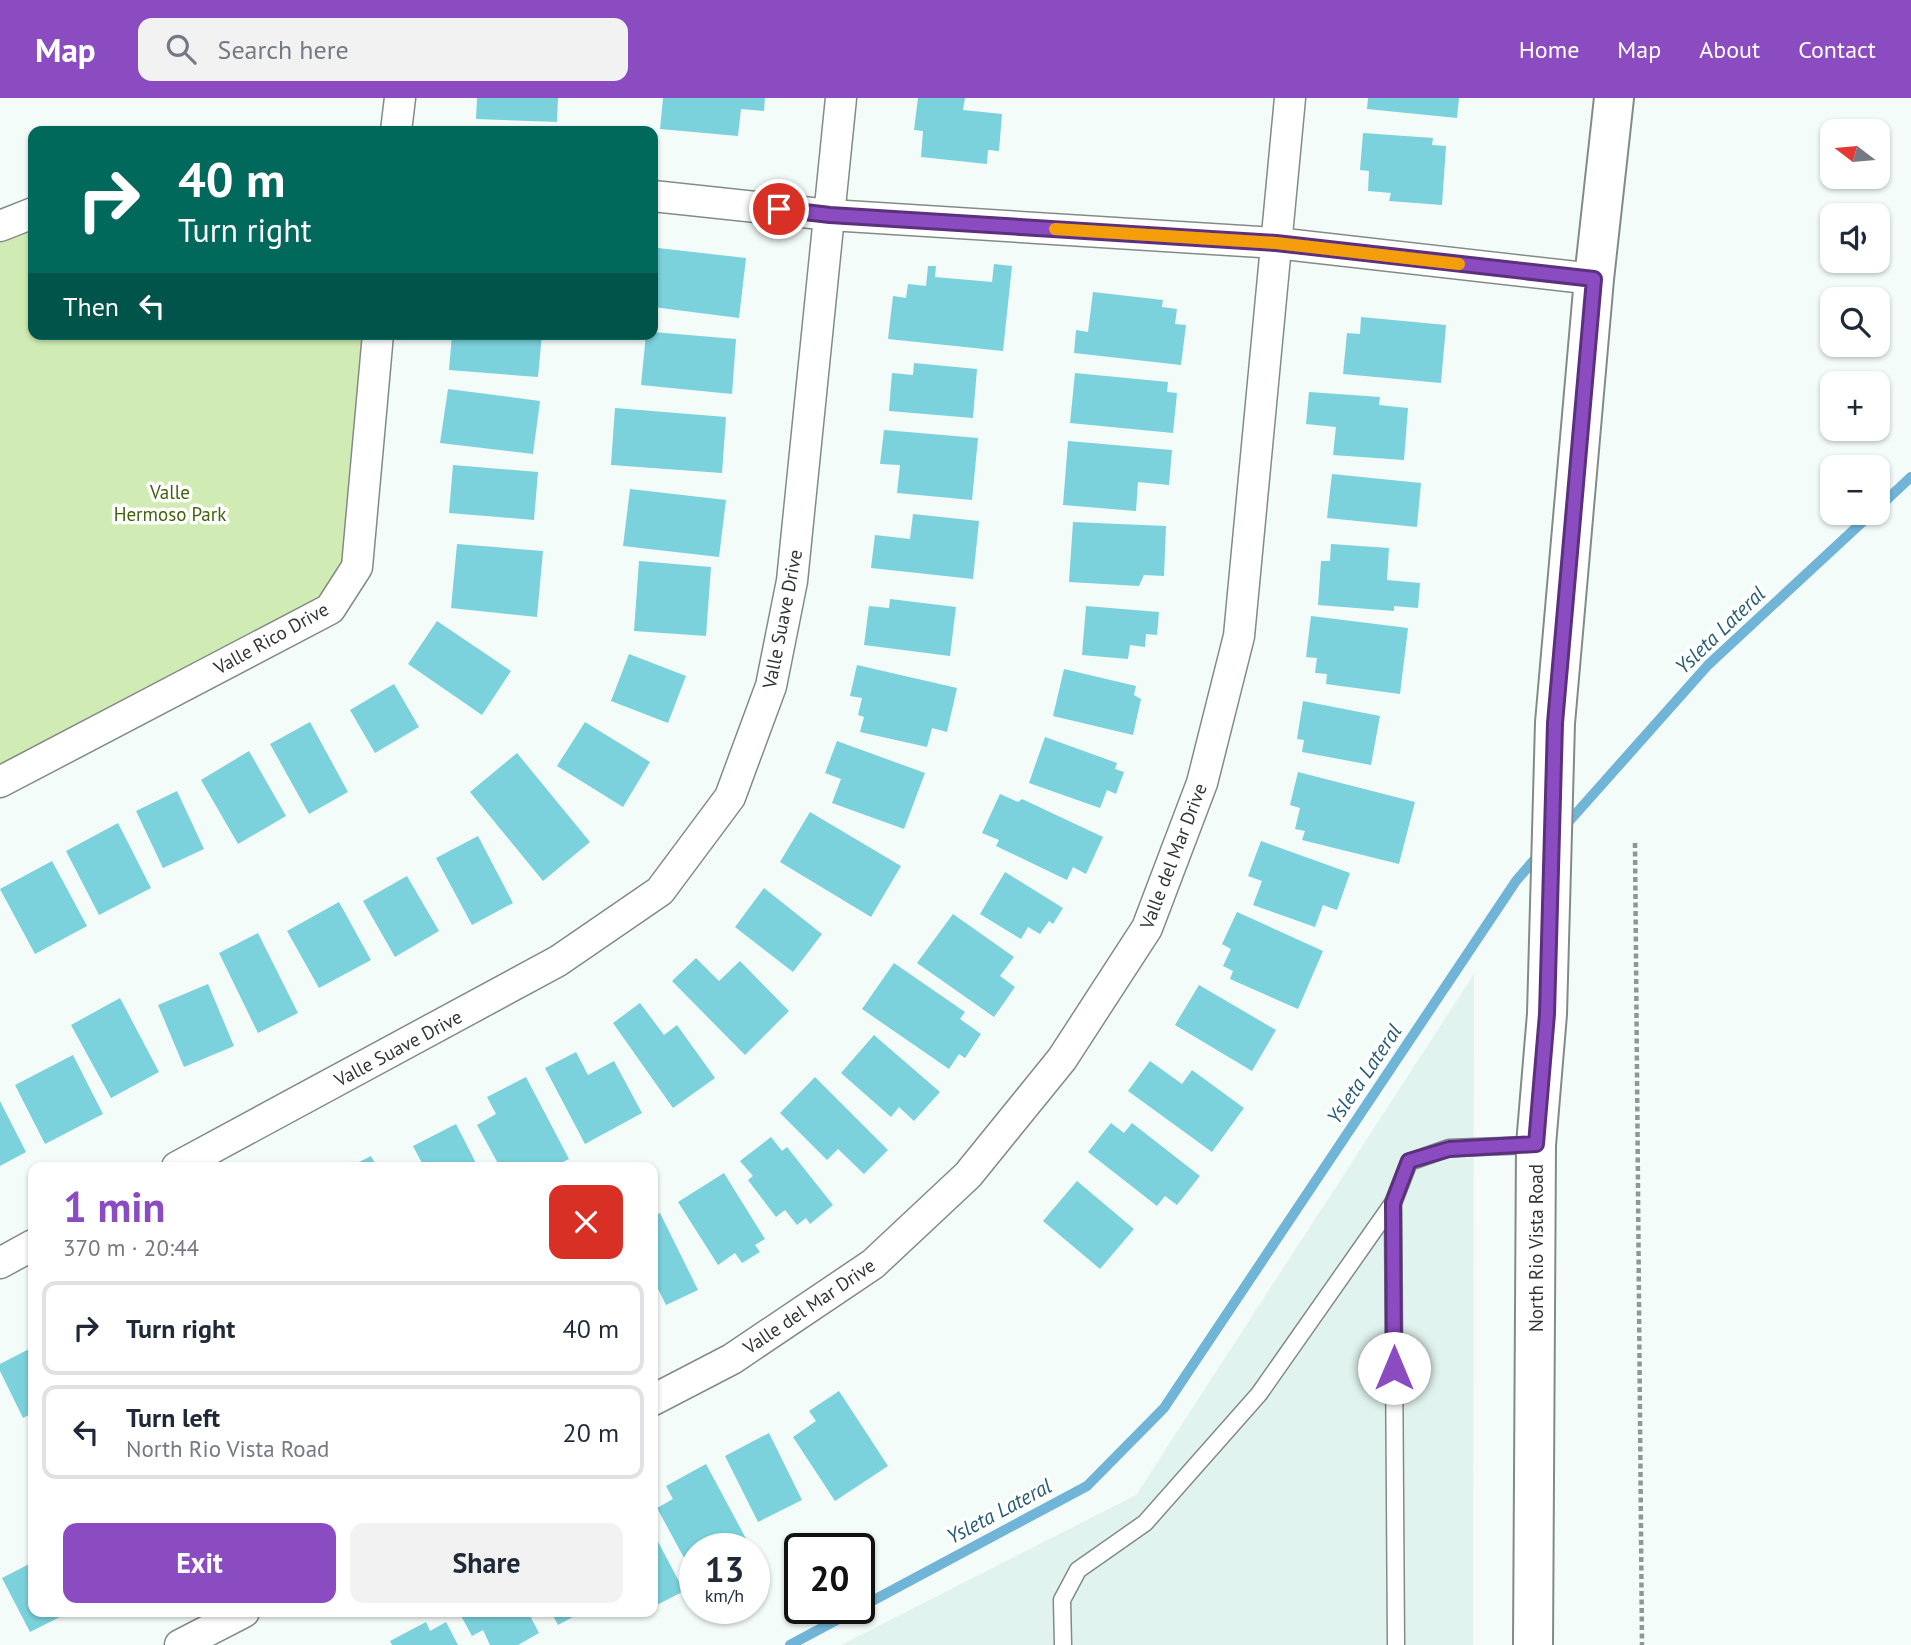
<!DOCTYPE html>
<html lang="en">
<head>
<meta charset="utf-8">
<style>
  :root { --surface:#fff; --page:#f2f2f3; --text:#1f2937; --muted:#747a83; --line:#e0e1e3; --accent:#8c4cc1 }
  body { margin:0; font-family:"PT Sans",sans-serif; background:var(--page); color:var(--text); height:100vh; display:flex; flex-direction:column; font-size:26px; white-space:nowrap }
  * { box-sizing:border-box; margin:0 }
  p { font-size:23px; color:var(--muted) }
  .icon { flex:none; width:38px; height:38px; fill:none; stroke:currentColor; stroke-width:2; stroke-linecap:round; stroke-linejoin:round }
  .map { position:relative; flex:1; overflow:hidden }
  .side { position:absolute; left:28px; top:1064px; width:630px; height:455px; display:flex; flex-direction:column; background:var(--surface); border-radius:14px; box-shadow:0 2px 5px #0004 }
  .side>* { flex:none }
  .top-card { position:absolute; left:28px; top:28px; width:630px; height:214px; border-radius:14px; box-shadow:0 2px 5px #0004; background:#00695c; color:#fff; overflow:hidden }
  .needle { width:46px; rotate:286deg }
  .controls { position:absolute; left:1820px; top:21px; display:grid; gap:14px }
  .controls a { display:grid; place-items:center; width:70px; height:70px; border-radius:14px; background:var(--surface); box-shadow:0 2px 5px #0004; font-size:35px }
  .speed { position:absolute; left:679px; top:1435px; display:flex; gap:14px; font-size:35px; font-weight:700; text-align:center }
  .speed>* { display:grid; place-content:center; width:91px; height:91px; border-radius:50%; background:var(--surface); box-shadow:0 2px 5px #0004; line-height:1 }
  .speed small { font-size:18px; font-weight:400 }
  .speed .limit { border:4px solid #111; border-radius:10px; background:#fff; color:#111 }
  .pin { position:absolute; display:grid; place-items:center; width:60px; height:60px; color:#fff; margin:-30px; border:4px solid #fff; border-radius:50%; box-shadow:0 2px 7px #0007 }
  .me { position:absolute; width:77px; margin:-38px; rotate:0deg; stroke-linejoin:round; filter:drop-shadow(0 0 5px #0008) }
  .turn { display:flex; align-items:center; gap:24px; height:147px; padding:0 35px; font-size:32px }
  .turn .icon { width:91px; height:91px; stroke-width:2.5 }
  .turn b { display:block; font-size:49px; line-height:60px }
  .then { display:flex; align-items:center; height:66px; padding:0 35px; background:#0003; gap:14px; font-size:26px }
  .round { display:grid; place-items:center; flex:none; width:74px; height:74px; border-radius:14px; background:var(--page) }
  .headline { display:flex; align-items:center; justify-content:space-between; height:119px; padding:0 35px }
  h1 { font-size:42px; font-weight:700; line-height:52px; color:var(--accent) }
  .button { display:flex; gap:14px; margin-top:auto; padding:14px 35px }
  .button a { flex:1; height:80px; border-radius:14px; background:var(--accent); color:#fff; font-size:28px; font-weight:700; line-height:80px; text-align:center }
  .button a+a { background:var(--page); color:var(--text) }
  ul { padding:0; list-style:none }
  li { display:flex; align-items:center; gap:21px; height:94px; margin:0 14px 10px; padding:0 21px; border:4px solid var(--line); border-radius:14px }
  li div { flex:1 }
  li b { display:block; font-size:26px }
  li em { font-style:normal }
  header { display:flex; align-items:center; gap:42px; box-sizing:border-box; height:98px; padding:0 35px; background:var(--accent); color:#fff }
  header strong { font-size:33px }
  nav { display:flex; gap:38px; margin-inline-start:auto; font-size:24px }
  .search { width:490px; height:63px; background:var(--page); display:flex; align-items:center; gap:18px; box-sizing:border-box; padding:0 24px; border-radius:14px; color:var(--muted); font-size:26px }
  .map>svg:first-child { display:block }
  .built { fill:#e1f3ee }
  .green { fill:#d0ecb4 }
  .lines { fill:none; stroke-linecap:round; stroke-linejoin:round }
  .stream { stroke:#70b5d7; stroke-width:10 }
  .building { fill:#7bd1dc }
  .lane-casing { stroke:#838b89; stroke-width:19 }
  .street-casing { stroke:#838b89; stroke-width:33 }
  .secondary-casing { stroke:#838b89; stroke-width:42 }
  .path { stroke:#909695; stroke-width:4.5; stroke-dasharray:5 3.5; stroke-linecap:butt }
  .lane { stroke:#fff; stroke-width:16 }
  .street { stroke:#fff; stroke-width:30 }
  .secondary { stroke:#fff; stroke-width:38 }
  .route-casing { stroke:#5b317d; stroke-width:18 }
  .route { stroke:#8c4cc1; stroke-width:12 }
  .slow { stroke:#f59e0b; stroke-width:12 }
  .labels { text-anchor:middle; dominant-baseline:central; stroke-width:7; stroke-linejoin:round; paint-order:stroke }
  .park-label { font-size:19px; fill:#41620c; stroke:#fff }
  .street-label { font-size:19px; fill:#313534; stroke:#fff }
  .water-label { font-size:21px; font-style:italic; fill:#265c74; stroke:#fff }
</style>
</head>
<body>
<header>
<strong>Map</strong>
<div class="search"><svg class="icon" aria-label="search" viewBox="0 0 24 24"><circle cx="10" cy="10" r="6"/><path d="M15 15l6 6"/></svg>Search here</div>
<nav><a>Home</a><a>Map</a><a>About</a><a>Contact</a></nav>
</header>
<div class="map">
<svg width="1911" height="1547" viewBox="0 0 1911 1547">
  <rect width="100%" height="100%" fill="#f4fcfa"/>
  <!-- built -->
  <path class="built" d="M1474,876L1473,1547H841L1136,1397Z"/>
  <!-- green -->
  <path class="green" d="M33,115V236H378L357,469L330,511L0,684V128Z"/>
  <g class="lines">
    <!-- stream -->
    <g class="stream">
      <path d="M1878,410L1911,379"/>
      <path d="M1564,729L1708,567L1872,415"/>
      <path d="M859,1510L1087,1388L1164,1310L1516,783L1541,754"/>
      <path d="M790,1547L859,1510"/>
    </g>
  </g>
  <!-- building -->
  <g class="building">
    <path d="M477,0H558L557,24L476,21Z"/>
    <path d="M663,0H765L764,13L741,11L738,38L660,31Z"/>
    <path d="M918,0H965L963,12L1002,16L999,53L988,52L987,66L921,59L923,33L914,32Z"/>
    <path d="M1368,0H1459L1457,20L1367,11Z"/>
    <path d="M1363,35L1433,40L1432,47L1446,48L1442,107L1389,103L1391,95L1368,93L1369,73L1360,72Z"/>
    <path d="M658,150L746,160L739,220L653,209Z"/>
    <path d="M994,166L1012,168L1003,253L888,241L893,198L906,200L908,186L926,188L928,168H936L935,179L992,184Z"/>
    <path d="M1093,194L1163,202L1162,209L1177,211L1175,226L1186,227L1181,267L1074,255L1076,232L1088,234Z"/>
    <path d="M1361,219L1446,227L1441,285L1343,276L1347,235L1360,236Z"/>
    <path d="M653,234L736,241L732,296L641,287L646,236H653Z"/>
    <path d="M452,236H542L538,279L449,272Z"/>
    <path d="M914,265L977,271L973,320L889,313L892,275L913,277Z"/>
    <path d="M1075,275L1168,284L1167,294L1177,295L1173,335L1070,325Z"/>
    <path d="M448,291L540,303L533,356L440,345Z"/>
    <path d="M1309,294L1380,299L1379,307L1408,310L1404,362L1333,357L1336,329L1306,326Z"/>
    <path d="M615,310L726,319L722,375L611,367Z"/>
    <path d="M884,332L978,340L972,402L897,395L900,367L880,366Z"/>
    <path d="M1068,343L1172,352L1169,387L1138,384L1136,413L1063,407Z"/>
    <path d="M453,367L538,374L534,422L449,415Z"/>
    <path d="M1332,376L1421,385L1417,429L1327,420Z"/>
    <path d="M630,391L726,402L719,459L623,448Z"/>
    <path d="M913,416L979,423L973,481L871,470L875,437L910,441Z"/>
    <path d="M1073,424L1166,428L1164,478L1144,477L1139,488L1069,484Z"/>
    <path d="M457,446L543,453L537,519L451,510Z"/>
    <path d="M1331,446L1389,450L1387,482L1420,485L1418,510L1394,508V513L1318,507L1321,463H1330Z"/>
    <path d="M639,463L711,469L706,538L634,533Z"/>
    <path d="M890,501L956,509L950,558L864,547L869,508L889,510Z"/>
    <path d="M1086,508L1159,514L1157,537L1146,536L1145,549L1130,547L1128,561L1082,557Z"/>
    <path d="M1311,518L1408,530L1400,596L1326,586L1327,576L1315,575L1317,560L1306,559Z"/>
    <path d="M437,523L511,573L482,617L408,566Z"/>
    <path d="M629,556L686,578L668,625L611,603Z"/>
    <path d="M857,567L957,590L947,634L932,630L927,649L860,634L864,619L858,617L862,600L850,598Z"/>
    <path d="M1064,571L1136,588L1134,597L1141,601L1133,637L1053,618Z"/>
    <path d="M394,586L419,629L375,655L350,612Z"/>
    <path d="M1303,603L1380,618L1371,667L1302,654L1304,642L1297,641Z"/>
    <path d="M310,624L348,694L309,716L270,646Z"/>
    <path d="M585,624L650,664L623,709L557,668Z"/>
    <path d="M1045,639L1117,665L1115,671L1124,674L1116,696L1107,692L1100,710L1029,685Z"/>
    <path d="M837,643L925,675L904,731L832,705L841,681L825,675Z"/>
    <path d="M249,653L286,718L238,746L201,682Z"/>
    <path d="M517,655L590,744L543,783L470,694Z"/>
    <path d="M1298,674L1415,704L1399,766L1302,742L1305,733L1295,731L1300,710L1290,707Z"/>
    <path d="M177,693L204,751L163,770L136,713Z"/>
    <path d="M1000,696L1018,704L1022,701L1103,739L1086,776L1073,769L1067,782L996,748L999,742L982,735Z"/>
    <path d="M810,714L901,768L871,819L780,764Z"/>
    <path d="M118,725L151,790L99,817L66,753Z"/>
    <path d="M478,738L513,805L472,827L436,760Z"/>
    <path d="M1261,743L1350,775L1337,812L1323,807L1315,829L1253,807L1262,783L1248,778Z"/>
    <path d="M52,763L87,828L35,856L0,791Z"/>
    <path d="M1005,774L1063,810L1053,826L1049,823L1040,836L1028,829L1021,841L980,816Z"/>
    <path d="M407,778L439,833L395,859L363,803Z"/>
    <path d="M764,790L822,836L793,874L735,829Z"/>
    <path d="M339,804L371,862L319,890L287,833Z"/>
    <path d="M1237,814L1323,853L1298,911L1230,881L1233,873L1223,868L1231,851L1222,846Z"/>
    <path d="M953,816L1014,859L1000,878L1015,889L994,919L917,865Z"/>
    <path d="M258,835L298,915L258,935L219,855Z"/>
    <path d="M696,860L719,883L740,863L789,913L745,957L672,883Z"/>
    <path d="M894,865L965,914L960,921L981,936L965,960L959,956L949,971L862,911Z"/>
    <path d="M208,886L234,948L184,969L158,907Z"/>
    <path d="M1199,887L1276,932L1252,973L1175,927Z"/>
    <path d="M120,900L159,974L111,1000L71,927Z"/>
    <path d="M640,905L664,937L677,927L715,980L673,1010L613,925Z"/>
    <path d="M874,937L940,994L914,1023L899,1009L891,1019L841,975Z"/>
    <path d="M576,954L588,977L614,963L642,1015L585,1046L545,970Z"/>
    <path d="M73,957L103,1016L45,1046L15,987Z"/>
    <path d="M1150,963L1182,986L1192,972L1244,1010L1212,1054L1128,993Z"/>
    <path d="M526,979L569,1061L553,1069H500L477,1027L496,1016L487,999Z"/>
    <path d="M815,979L888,1052L864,1076L838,1051L827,1062L780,1015Z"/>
    <path d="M0,1003L26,1054L0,1068Z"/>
    <path d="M1111,1025L1124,1035L1132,1025L1200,1078L1177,1107L1165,1098L1157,1108L1088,1054Z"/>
    <path d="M456,1026L478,1069H424L413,1048Z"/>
    <path d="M771,1039L782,1053L787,1049L833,1107L810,1126L806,1120L797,1127L785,1112L776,1119L748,1082L753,1078L740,1063Z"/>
    <path d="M371,1058L377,1069H349Z"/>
    <path d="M724,1075L765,1141L755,1147L760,1154L742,1165L735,1155L718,1167L678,1104Z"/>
    <path d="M1077,1083L1134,1131L1100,1171L1043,1123Z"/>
    <path d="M660,1115L698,1192L666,1207L658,1191L653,1194V1118Z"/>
    <path d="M33,1249V1315L23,1320L0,1273V1266Z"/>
    <path d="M839,1293L888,1368L835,1403L793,1339L816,1323L809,1313Z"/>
    <path d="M769,1335L802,1402L758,1424L725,1358Z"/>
    <path d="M706,1366L750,1448L744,1451H695V1480L657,1410L673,1401L666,1388Z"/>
    <path d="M653,1434L684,1493L653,1509Z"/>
    <path d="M33,1464V1514H65L66,1516L30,1534L2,1480Z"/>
    <path d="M459,1514H528L539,1535L518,1547H490L483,1532L472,1538Z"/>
    <path d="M551,1514H582L558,1527Z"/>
    <path d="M426,1524L430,1533L446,1524L458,1547H392L390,1543Z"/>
  </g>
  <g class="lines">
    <defs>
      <g id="lane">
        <path d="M1063,1547L1062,1502L1078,1472L1145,1425L1259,1296L1393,1105"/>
        <path d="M1396,1547L1393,1105L1409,1064L1449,1050L1536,1047"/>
      </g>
      <g id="street">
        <path d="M396,33L400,0"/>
        <path d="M653,98L830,117L1276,145L1594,181"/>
        <path d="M0,128L33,115"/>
        <path d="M0,684L330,511L357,469L378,236"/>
        <path d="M177,1069L558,863L660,793L730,699L771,588L792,483L841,0"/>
        <path d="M0,1165L33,1147"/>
        <path d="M653,1302L732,1261L873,1166L968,1077L1062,961L1147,830L1202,685L1239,538L1290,0"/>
        <path d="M180,1547L244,1514"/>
      </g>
      <path id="secondary" d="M1533,1547L1536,1047L1547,916L1555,625L1594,181L1614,0"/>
    </defs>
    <!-- lane casing -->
    <use href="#lane" class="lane-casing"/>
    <!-- street casing -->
    <use href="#street" class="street-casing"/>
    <!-- secondary casing -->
    <use href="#secondary" class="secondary-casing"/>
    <!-- path -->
    <path class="path" d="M1635,745L1642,1547"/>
    <!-- lane -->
    <use href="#lane" class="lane"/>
    <!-- street -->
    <use href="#street" class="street"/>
    <!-- secondary -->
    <use href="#secondary" class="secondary"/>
  </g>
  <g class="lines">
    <defs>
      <path id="route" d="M779,111L830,117L1276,145L1594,181L1555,625L1547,916L1536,1046L1449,1051L1409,1063L1393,1105L1394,1270"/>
    </defs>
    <!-- route casing -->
    <use href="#route" class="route-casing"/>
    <!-- route -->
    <use href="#route" class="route"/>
    <!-- slow -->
    <path class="slow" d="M1055,131L1276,145L1459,166"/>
  </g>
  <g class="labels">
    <!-- park labels -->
    <g class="park-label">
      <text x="170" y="394">Valle<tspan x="170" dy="22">Hermoso Park</tspan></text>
    </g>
    <!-- street labels -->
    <g class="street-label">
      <text transform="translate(782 521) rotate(-79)">Valle Suave Drive</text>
      <text transform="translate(271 540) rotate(-29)">Valle Rico Drive</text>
      <text transform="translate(1173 758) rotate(-69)">Valle del Mar Drive</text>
      <text transform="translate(398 950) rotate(-28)">Valle Suave Drive</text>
      <text transform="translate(1536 1150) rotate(-90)">North Rio Vista Road</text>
      <text transform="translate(809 1208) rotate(-34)">Valle del Mar Drive</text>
    </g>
    <!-- water labels -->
    <g class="water-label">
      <text transform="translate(1720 532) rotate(-44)">Ysleta Lateral</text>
      <text transform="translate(1364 976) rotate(-56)">Ysleta Lateral</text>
      <text transform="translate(999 1413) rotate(-28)">Ysleta Lateral</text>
    </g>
  </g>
</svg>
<div class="controls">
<a><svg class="needle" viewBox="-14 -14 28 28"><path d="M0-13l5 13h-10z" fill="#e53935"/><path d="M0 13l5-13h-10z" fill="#747a83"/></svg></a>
<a><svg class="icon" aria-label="sound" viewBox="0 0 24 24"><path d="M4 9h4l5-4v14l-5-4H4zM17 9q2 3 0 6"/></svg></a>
<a><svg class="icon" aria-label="search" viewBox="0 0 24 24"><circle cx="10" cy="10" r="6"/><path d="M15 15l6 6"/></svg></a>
<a>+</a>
<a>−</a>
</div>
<div class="speed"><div>13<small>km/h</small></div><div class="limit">20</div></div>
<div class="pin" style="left:779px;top:111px;background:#d93025"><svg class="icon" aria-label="arrive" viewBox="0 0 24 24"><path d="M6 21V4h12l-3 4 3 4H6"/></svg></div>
<svg class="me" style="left:1394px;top:1270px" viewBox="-20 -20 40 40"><circle r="19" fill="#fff"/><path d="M0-13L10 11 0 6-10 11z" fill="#8c4cc1"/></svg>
<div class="top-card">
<div class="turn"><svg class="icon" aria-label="right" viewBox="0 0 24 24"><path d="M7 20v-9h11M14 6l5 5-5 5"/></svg><div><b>40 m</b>Turn right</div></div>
<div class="then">Then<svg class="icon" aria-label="left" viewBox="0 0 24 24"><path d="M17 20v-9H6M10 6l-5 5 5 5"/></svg></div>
</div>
<section class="side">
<div class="headline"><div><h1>1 min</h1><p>370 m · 20:44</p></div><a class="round" style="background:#d93025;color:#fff"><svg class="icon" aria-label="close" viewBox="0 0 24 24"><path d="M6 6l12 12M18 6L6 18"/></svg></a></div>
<ul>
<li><svg class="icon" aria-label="right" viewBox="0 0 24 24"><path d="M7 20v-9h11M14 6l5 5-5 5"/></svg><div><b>Turn right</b></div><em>40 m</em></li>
<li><svg class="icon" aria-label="left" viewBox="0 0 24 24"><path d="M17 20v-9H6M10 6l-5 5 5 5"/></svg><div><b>Turn left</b><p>North Rio Vista Road</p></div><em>20 m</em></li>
</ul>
<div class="button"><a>Exit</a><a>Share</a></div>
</section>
</div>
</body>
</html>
